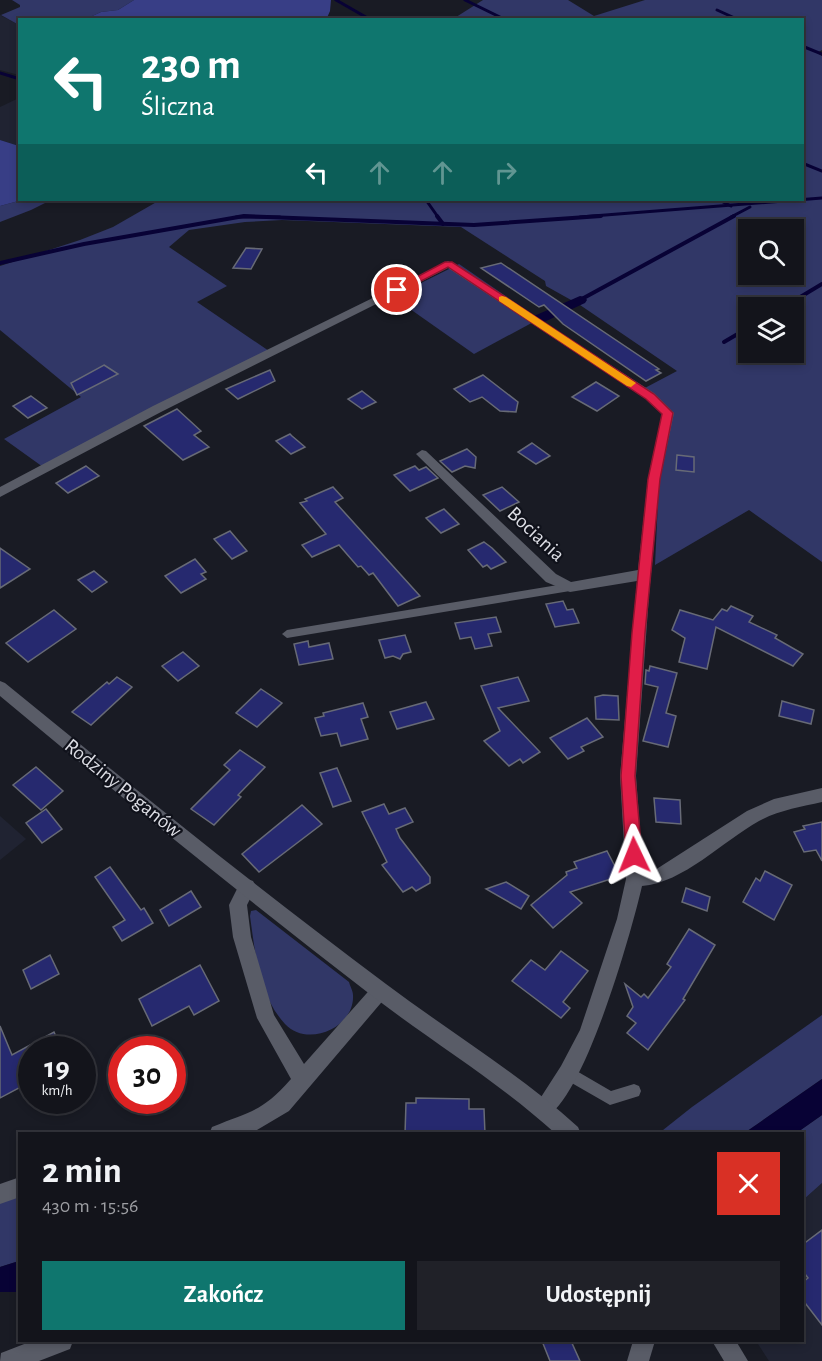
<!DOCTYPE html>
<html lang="pl">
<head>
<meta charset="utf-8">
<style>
  :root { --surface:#13141b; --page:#202128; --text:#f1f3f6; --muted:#9d9ea3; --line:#32333a; --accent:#0f766e }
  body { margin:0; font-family:"Alegreya Sans",sans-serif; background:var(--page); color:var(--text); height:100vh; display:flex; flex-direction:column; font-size:22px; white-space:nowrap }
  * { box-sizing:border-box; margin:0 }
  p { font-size:20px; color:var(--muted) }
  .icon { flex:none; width:33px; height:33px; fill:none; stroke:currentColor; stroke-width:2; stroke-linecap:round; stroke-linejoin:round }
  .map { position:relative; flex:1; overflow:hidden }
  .side { position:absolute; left:18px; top:1132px; width:786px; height:210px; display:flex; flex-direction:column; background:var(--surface); border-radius:0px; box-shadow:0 3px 9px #0003,0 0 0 2px var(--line) }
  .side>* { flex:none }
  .hud { position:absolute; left:18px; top:18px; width:786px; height:183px; border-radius:0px; box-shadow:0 3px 9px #0003,0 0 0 2px var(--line); background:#0f766e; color:#fff; overflow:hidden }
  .fabs { position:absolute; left:738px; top:219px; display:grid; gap:12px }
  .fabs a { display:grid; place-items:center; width:66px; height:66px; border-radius:0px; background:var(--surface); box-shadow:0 3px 9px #0003,0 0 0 2px var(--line); font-size:30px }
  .speed { position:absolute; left:18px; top:1036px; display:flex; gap:12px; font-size:30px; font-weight:700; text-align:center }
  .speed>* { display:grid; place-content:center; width:78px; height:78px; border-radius:50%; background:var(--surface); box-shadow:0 3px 9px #0003,0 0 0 2px var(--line); line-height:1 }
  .speed small { font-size:15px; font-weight:400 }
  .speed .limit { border:9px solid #d22; background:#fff; color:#111 }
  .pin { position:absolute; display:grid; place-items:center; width:51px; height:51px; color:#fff; margin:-26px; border:3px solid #fff; border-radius:50%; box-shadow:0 2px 6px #0007 }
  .me { position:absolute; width:66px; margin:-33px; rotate:358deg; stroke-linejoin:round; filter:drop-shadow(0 0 4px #0008) }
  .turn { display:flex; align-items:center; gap:21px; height:126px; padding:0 24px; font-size:27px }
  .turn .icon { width:78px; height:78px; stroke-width:2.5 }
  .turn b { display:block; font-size:42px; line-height:51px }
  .lanes { display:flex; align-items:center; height:57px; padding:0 24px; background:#0003; justify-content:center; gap:30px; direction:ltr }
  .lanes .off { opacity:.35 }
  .round { display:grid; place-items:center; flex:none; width:63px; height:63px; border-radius:0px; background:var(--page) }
  .overview { display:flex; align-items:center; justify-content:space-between; height:102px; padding:0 24px }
  h1 { font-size:36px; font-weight:600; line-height:45px }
  .cta { display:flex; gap:12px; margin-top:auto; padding:12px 24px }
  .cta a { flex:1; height:69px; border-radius:0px; background:var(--accent); color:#fff; font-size:24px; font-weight:600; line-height:69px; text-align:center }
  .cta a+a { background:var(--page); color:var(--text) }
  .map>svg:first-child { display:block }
  .built { fill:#202332 }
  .green { fill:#313767; fill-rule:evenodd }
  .forest { fill:#383e86 }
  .water { fill:#080235 }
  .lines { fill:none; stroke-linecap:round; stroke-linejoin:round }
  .stream-far1 { stroke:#080235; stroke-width:3 }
  .stream { stroke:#080235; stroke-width:4 }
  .canal { fill:#080235; fill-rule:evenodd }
  .building { fill:#26296f; stroke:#676a76; stroke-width:1.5 }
  .lane { fill:#595c67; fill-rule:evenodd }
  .street { fill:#595c67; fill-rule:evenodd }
  .secondary { fill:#595c67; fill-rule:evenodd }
  .route { fill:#e11d48; stroke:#92132f; stroke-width:1.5 }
  .slow { fill:#f59e0b }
  .labels { text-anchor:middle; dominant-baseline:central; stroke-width:4.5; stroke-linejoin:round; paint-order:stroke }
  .street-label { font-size:21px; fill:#dcdde4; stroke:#10121b }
</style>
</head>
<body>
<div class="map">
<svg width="822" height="1361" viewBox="0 0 822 1361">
  <rect width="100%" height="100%" fill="#191b24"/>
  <!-- built -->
  <g class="built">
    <path d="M0,15L19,25V75L0,70Z"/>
    <path d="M19,98V146L0,140V107Z"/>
    <path d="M0,816L26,839L0,860Z"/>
    <path d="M822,1183V1361H769L756,1341H802L803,1200Z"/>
  </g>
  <!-- green -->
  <g class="green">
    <path d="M12,0H134L118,10L101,12L86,19L20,20L19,25L1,15L20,7V5Z"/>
    <path d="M483,0H568L594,16L645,0H822V50L817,53L822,56V562L749,510L655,565L659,480L672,411L643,389L677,371L580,305L546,286L545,281L461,227L282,220L245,222L189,230L169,247L227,286L197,302L269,351L43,467L4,439L81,397L0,330V266L80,240L113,227L160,200H802V20L453,19ZM748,230H794V274H748ZM748,308H794V352H748Z"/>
    <path d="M22,200H51L31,210L0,222V206Z"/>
    <path d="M459,264L539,319L474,354L393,297Z"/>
    <path d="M256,910L349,982C350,986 353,991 353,995C355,1028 307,1048 285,1024C259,996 255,952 250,916L251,911Z"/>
    <path d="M822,1015V1079L743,1134H658L692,1107Z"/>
    <path d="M822,1115V1183L803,1200L802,1134H795Z"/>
    <path d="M19,1192V1261L0,1267V1198Z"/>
  </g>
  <!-- forest -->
  <g class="forest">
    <path d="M134,0H331L330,11L326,20L86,19L101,12L118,10Z"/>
    <path d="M0,140L19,146L20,200H22L0,206Z"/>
  </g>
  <!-- water -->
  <g class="water">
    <path d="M822,1079V1115L795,1134H743Z"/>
    <path d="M19,1261V1292H0V1267Z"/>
  </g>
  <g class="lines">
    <!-- stream-far1 -->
    <g class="stream-far1">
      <path d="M336,0L371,20"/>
      <path d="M465,0L506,20"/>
      <path d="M717,10L739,20"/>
      <path d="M802,46L822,54"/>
      <path d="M0,73L20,79"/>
      <path d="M802,163L822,171"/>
      <path d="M426,200L438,217"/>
      <path d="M719,200L731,206"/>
      <path d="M236,217H280"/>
      <path d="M580,217L822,198"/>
      <path d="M731,217L750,207"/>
    </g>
    <!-- stream -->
    <g class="stream">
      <path d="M437,216L443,224"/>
      <path d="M0,263L84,244L244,216L474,225L601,216"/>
      <path d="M580,300L734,216"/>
      <path d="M782,308L822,284"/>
      <path d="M724,342L748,328"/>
    </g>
    <!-- canal -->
    <path class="canal" d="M580,296L585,297L587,300L585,303L544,322L539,323L532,319L534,316Z"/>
  </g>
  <!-- building -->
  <g class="building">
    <path d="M246,248L262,249L251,269L233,268Z"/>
    <path d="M501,263L659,369L656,370L661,373L646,381L563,324L544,305L539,307L481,268Z"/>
    <path d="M104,365L118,374L77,395L71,383Z"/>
    <path d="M270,370L275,381L238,399L226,389Z"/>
    <path d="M483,375L518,402L516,412L500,411L482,397L470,402L454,389Z"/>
    <path d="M596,382L619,396L597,411L572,397Z"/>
    <path d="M362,391L376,402L362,409L348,399Z"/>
    <path d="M31,396L47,408L28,418L13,406Z"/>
    <path d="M177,409L201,431L194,435L209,447L183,460L144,426Z"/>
    <path d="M290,434L292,436L305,447L291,454L276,441Z"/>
    <path d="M532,443L550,456L536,464L518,452Z"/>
    <path d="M467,449L476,457L475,468L465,466L452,472L440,461Z"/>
    <path d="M677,455L694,457V472L676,470Z"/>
    <path d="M86,466L99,476L68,493L56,483Z"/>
    <path d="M415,466L419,470L426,467L438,478L410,491L394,475Z"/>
    <path d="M333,487L343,498L335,502L420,596L398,606L373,573L369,575L361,566L358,567L339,545L312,557L302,545L326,534L300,503L307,501L305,499Z"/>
    <path d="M502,487L519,502L500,511L483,495Z"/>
    <path d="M444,509L459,524L441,533L426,518Z"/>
    <path d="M230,531L247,551L232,559L214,539Z"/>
    <path d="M484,542L492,548L506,562L491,569L487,565L483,567L468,550Z"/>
    <path d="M0,548L30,569L0,588Z"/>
    <path d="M195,559L206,572L201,574L206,579L181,593L165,576Z"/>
    <path d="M94,571L107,582L92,592L78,580Z"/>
    <path d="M563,601L567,610L573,609L579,623L555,627L546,604Z"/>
    <path d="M731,606L753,616L749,622L777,635L775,638L803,654L793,666L716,627L707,669L679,662L685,638L672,630L680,610L713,620L722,609L727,611Z"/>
    <path d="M54,610L76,629L28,662L6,643Z"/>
    <path d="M496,617L501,632L488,634L492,646L475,649L471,637L460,639L455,623Z"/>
    <path d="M405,635L411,652L403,654L400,659L393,656L385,658L379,640Z"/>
    <path d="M308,641L309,647L329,643L333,659L299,665L294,644Z"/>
    <path d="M183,652L199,666L178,681L162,666Z"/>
    <path d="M650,666L677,673L666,713L676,716L668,747L643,741L658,687L645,684L646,670L649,671Z"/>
    <path d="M117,677L132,687L91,725L72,712L107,682L109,684Z"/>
    <path d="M518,677L529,701L498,708L540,752L523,763L520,759L509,766L484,741L500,731L481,686Z"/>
    <path d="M261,689L282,703L257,727L236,713Z"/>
    <path d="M603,695L618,696L619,720L596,719L595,697Z"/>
    <path d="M782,701L814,710L811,724L779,716Z"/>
    <path d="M426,702L434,719L397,729L390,712Z"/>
    <path d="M363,703L368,717L361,719L368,739L341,746L337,733L321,736L315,718L324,716L323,713Z"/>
    <path d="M587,718L603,737L581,747L584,751L568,759L550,738Z"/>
    <path d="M240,750L265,767L238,795L241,797L214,825L191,809L230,770L224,765Z"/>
    <path d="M36,767L63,791L41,810L13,785Z"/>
    <path d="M337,768L351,801L333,807L320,773Z"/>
    <path d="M654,798L680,800L681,824L656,822Z"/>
    <path d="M384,804L389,814L405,808L413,822L396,829L400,838L430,877V883L416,891L412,887L403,892L382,865L387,862L362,812Z"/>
    <path d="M302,805L322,824L259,872L242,854Z"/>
    <path d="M46,809L62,829L42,843L26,823Z"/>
    <path d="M822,822V861L816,850L804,852L794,832L805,829L803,826Z"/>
    <path d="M607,851L620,876L570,892L582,903L553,928L531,905L567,875L566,872L577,868L574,862Z"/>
    <path d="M110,867L141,910L144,908L153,923L122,941L113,927L125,920L95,877Z"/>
    <path d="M765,871L792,885L774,920L743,902L756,878L760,881Z"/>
    <path d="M506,882L529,896L521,909L486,889Z"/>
    <path d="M686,888L710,897L707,911L682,902Z"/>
    <path d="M191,891L201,907L169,926L160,910Z"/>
    <path d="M689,929L715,945L683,999L685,1000L648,1050L627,1033L636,1023L627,1016L633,1007L625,984L641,997L644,994L648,998L671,967L667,964Z"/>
    <path d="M561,951L588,971L563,1002L570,1008L561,1018L512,981L531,960L545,970Z"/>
    <path d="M50,955L59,974L31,989L23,970Z"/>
    <path d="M200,965L219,1001L194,1015L189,1006L152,1026L139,999Z"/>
    <path d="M0,1026L12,1055L54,1032L62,1050H32V1081L0,1098Z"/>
    <path d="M416,1098L469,1099V1109H484L485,1134H405L406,1103H416Z"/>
    <path d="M822,1230V1325L802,1299V1283L808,1278L802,1270V1245Z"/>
    <path d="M542,1341H571L580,1361H550Z"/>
  </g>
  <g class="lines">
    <!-- lane -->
    <g class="lane">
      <path d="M570,583L575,587L570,591L287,638L282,634L287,630Z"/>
      <path d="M568,1066L611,1091L634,1084L639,1086L641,1091L639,1096L610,1105L563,1078L561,1073L563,1068Z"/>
    </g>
    <!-- street -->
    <g class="street">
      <path d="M448,261L654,393L674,413L660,479L649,595L636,776L643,871L655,870L747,811L774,799L822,788V802C801,807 779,810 759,821C723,841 683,883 642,886C632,930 584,1101 544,1118L537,1115L534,1108L561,1066L580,1030L617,919L626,879L620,776L637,581L570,592L546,582L416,454L422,450L426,451L556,574L571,582L638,570L648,479L662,414L646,399L448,268L161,412L0,497V487L153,406Z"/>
      <path d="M247,879L253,881L256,887L247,905L251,937L274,1015L304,1064L374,985L380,982L386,985L389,991L386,997L289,1111L250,1134H209L212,1127C251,1111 262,1112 291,1079L257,1018L233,937L229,905L241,881Z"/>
      <path d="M20,1177V1197L0,1204V1184Z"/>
      <path d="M32,1341H73L70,1349L39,1361H0L1,1353Z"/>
      <path d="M633,1341H655L649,1361H627Z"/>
    </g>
    <!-- secondary -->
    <g class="secondary">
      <path d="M0,681L5,683C130,785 256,887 386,984C450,1032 518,1073 578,1127L581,1134H556C499,1082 432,1042 371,995C245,898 122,798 0,696Z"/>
      <path d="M712,1341H736L748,1361H724Z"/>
    </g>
  </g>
  <!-- route -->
  <path class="route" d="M445,262H452L654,394L673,413L660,479L645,633L635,776L642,855L639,860L634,862L628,860L626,855L621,776L632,633L648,479L662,414L646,399L448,267L400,292L392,290Z"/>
  <!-- slow -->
  <path class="slow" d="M502,296L506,297L636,383L631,387L627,386L499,301V297Z"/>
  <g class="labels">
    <!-- street labels -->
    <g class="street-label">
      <text transform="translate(536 534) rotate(43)">Bociania</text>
      <text transform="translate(123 788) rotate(39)">Rodziny Poganów</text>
    </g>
  </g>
</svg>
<div class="fabs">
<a><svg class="icon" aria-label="search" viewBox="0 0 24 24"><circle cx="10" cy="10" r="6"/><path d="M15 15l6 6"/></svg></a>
<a><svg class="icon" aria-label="layers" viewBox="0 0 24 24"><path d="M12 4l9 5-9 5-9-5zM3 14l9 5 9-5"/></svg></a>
</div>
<div class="speed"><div>19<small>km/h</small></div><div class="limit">30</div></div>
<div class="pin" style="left:397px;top:290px;background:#d93025"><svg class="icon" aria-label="arrive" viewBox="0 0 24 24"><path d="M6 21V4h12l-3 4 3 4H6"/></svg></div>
<svg class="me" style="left:634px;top:855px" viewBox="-20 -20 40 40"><path d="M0-17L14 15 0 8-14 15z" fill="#e11d48" stroke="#fff" stroke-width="4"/></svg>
<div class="hud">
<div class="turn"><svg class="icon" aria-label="left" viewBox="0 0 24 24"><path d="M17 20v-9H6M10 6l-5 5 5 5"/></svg><div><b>230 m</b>Śliczna</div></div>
<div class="lanes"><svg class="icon" aria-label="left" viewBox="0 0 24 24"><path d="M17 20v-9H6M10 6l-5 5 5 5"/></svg><svg class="icon off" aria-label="ahead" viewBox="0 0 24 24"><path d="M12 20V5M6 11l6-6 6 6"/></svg><svg class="icon off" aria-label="ahead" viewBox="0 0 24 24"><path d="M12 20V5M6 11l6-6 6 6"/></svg><svg class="icon off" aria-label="right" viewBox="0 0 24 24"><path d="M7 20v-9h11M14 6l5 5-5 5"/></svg></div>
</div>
<section class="side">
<div class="overview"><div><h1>2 min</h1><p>430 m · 15:56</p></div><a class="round" style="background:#d93025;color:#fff"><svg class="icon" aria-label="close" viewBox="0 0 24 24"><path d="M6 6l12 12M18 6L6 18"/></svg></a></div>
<div class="cta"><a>Zakończ</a><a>Udostępnij</a></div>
</section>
</div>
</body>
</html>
